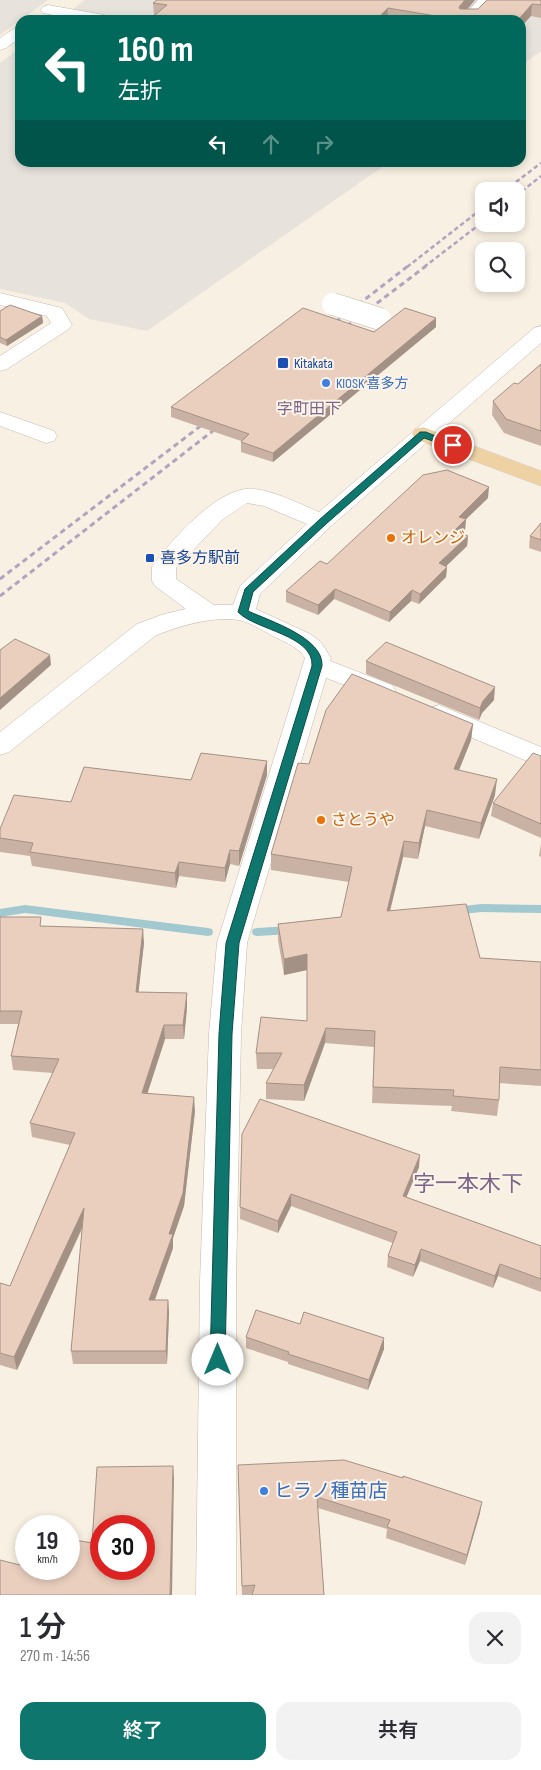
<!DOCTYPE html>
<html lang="ja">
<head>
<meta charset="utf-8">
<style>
  :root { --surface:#fff; --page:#f2f2f3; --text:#2b2b33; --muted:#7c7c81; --accent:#0f766e }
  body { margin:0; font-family:"Sofia Sans Condensed","Noto Sans JP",sans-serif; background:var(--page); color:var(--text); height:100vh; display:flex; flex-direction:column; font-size:19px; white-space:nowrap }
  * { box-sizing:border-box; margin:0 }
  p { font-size:16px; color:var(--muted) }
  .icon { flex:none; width:28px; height:28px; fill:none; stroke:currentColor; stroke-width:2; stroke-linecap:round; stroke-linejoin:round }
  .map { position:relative; height:1595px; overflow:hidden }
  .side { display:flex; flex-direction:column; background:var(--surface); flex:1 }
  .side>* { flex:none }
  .top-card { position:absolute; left:15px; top:15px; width:511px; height:152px; border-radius:15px; box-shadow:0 2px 8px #0003; background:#00695c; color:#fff; overflow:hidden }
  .fabs { position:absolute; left:475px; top:182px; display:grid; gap:10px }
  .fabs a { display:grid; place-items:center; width:50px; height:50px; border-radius:10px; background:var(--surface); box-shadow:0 2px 8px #0003; font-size:25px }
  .speed { position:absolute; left:15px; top:1515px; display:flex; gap:10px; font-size:25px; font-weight:700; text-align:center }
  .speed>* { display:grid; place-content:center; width:65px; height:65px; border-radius:50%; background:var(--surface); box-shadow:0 2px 8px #0003; line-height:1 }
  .speed small { font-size:12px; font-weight:400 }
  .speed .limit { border:8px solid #d22; background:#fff; color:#111 }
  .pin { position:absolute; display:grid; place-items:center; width:42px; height:42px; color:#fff; margin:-21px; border:2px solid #fff; border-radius:50%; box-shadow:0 1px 5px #0007 }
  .me { position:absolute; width:55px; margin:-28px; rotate:0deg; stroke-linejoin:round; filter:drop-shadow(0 0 4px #0008) }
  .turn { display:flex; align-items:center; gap:18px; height:105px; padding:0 20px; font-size:22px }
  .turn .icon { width:65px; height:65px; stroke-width:2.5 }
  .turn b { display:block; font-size:35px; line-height:42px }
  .lanes { display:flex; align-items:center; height:48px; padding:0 20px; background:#0003; justify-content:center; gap:25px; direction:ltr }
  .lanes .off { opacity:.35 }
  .round { display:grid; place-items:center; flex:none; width:52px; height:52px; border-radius:15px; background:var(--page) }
  .overview { display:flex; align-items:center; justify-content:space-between; height:85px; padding:0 20px }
  h1 { font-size:30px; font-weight:600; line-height:38px }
  .primary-button { display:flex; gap:10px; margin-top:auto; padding:10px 20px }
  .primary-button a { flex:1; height:58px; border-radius:15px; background:var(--accent); color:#fff; font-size:20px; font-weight:600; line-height:58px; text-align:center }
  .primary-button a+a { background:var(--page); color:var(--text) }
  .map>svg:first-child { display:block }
  .industrial { fill:#e8e2dd }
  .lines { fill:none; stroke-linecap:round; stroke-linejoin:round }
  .stream { fill:#a2c9cf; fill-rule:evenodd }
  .minor-casing { stroke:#c7b7ab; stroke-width:1 }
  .major-casing { stroke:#d6d0cd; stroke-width:1 }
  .minor { fill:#fff; fill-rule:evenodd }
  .major { fill:#efd2a3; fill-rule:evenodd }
  .rail-far1 { stroke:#b2a3bf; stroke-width:2.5; stroke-dasharray:4.5 3; stroke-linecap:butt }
  .rail { stroke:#b2a3bf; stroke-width:3; stroke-dasharray:5.5 4; stroke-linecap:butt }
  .minor-bridge-casing { stroke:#c7b7ab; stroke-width:23; stroke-linecap:butt }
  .minor-bridge { stroke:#fff; stroke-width:22 }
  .wall { fill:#c9b2a3 }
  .shaded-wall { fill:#a49185 }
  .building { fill:#eacfbe; stroke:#a49185; fill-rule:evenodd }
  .route { fill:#0f766e; stroke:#0a4d48 }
  .transit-dot { fill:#1a4fb4; stroke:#fcf4e8; stroke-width:2 }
  .shop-dot { fill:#3f7fe0; stroke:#fcf4e8; stroke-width:2 }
  .food-dot { fill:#e8710a; stroke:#fcf4e8; stroke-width:2 }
  .labels { text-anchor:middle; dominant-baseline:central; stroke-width:4; stroke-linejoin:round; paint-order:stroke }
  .far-transit-label { font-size:14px; fill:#164399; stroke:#fcf4e8; text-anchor:start }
  .far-shop-label { font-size:14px; fill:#366cbe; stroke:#fcf4e8; text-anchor:start }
  .far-quarter-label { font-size:16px; fill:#7c6589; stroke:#fcf4e8 }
  .food-label { font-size:16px; fill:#c56008; stroke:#fcf4e8; text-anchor:start }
  .transit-label { font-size:16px; fill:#164399; stroke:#fcf4e8; text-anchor:start }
  .near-shop-label { font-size:19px; fill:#366cbe; stroke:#fcf4e8; text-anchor:start }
  .near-quarter-label { font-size:22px; fill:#7c6589; stroke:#fcf4e8 }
</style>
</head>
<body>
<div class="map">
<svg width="541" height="1595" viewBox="0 0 541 1595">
  <rect width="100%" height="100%" fill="#f8f0e2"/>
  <!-- industrial -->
  <g class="industrial">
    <path d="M0,0H48L0,35Z"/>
    <path d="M85,0H541V51L521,66V20H58Z"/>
    <path d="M20,48V162L388,163L147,331L89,319L65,303L0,289V63Z"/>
  </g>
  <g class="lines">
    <!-- stream -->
    <g class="stream">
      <path d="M481,904L541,905V913L481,912L455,915L451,914L450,911L451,908L455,907Z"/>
      <path d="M25,905L208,928L212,929L213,932L212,935L208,936L25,913L0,917V909Z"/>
      <path d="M291,926L295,927L296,930L295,933L291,934L257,936L253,935L252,932L253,929L257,928Z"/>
    </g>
    <defs>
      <g id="minor">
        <path d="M478,0H494L476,20H460Z"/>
        <path d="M48,5L104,15L109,17L112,20H78L43,13L40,10L43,7Z"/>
        <path d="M20,26V38L6,48L0,50V38L15,28Z"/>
        <path d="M0,293L62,308L72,325L69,329L7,369L0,371V356L51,323L47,316L0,305Z"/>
        <path d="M541,326V343L330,527L260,594L256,609L310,634L321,642L331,658L330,661L392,685L396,691L392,697L383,699L326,678L247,943L241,1034L236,1282V1595H196L200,1282L209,1034L217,943L305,658C299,648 287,643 277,638C266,633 251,622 238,620C213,616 178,626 155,636L9,752L0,755V732L137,624L164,614L186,609L155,586L152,581V567C169,542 214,492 246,489C267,487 300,504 319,512L534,328ZM247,503L264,506L307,524L240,586L233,605H214L176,579V568L222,520Z"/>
        <path d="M0,412L54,431L57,436L54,441L46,443L0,426Z"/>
        <path d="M439,705L541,747V767L430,720L426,714L430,708Z"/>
      </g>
      <path id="major" d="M423,427L541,471V486L415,439L412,434L415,429Z"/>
    </defs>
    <!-- minor casing -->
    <use href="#minor" class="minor-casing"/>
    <!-- major casing -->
    <use href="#major" class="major-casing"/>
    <!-- minor -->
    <use href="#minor" class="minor"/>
    <!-- major -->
    <use href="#major" class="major"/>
    <!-- rail-far1 -->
    <g class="rail-far1">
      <path d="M504,191L541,163"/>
      <path d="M516,196L541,176"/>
      <path d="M407,267L484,207"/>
      <path d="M424,267L484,221"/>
    </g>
    <!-- rail -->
    <g class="rail">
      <path d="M328,328L408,266"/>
      <path d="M339,332L426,266"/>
      <path d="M0,579L211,418"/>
      <path d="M0,596L223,423"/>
    </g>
    <defs>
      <path id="minor-bridge" d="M333,304L380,319"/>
    </defs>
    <!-- minor-bridge casing -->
    <use href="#minor-bridge" class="minor-bridge-casing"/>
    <!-- minor-bridge -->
    <use href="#minor-bridge" class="minor-bridge"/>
  </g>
  <!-- wall -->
  <g class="wall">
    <path d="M475,0L467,9H478L541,0V18L531,16L521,20H149L155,15H154L153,3Z"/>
    <path d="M0,311L42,316L43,323L7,346L0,343Z"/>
    <path d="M436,327L273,462L241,452V441L171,417V407L374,332Z"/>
    <path d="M541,364V446L504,433L492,415L493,401L518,384Z"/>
    <path d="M488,498L466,519L465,530L461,533L468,536L467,546L446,566L447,567L446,577L419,604L411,601L389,622L334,599L318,615L286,602V591L327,564Z"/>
    <path d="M541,523V552L529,548L530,536Z"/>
    <path d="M366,661L494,700L482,713L479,720L366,674Z"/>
    <path d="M473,724L471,740L459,770L495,795L479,839L425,826L418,859L403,857L390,911L480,958L541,962V1086L499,1083V1100L497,1116L451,1111L452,1106L372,1103L374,1047L325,1043L304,1101L266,1099V1083L274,1069H257L256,1053L307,1021V970L284,975L278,940V924L341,917L349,882L271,870V854L309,764Z"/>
    <path d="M541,756V838L491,816L493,803Z"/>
    <path d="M267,761V775L239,866L230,864L225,882L179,876L176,888L32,866L30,856L0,852V829L71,802L191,780Z"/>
    <path d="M541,844V857L539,856Z"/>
    <path d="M0,917L42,926L144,943L138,992L187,993V1007L184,1039H165L147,1094L195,1111L184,1206L173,1238V1248L155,1300H168L169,1313L167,1364H73L71,1351L82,1229L17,1370L0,1365V1283L10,1286L70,1145L32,1137L30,1123L53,1073L13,1070L11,1056L18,1024H0Z"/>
    <path d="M242,1134L419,1167L406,1197L541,1246V1292L498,1276L493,1288L420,1261L413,1277L387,1267L388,1256L393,1243L291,1206L278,1233L240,1219Z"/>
    <path d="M300,1324L384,1349L368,1390L288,1364V1362L246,1348V1337Z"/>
    <path d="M238,1465L480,1513L465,1565L386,1538L387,1529L318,1508L324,1595H242Z"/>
  </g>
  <!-- shaded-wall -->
  <g class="shaded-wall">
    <path d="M465,0H475L459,19V7Z"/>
    <path d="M532,4L531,16L521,27V20H518Z"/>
    <path d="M388,8L387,20H376Z"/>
    <path d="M42,316L43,323L7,346L6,340Z"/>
    <path d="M436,318V327L273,462V453Z"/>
    <path d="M489,487L488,498L458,527L459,517Z"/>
    <path d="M466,519L465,530L453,541L454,531Z"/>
    <path d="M468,536L467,546L438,574L439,563Z"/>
    <path d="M447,567L446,577L419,604L420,594Z"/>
    <path d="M335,589L334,599L318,615V605Z"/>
    <path d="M412,590L411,601L389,622L390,612Z"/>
    <path d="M50,655L51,665L0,710V698Z"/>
    <path d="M495,687L494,700L482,713L479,720L480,708L483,701Z"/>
    <path d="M473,724L471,740L453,785L454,769Z"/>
    <path d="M267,761V775L239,866V851Z"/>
    <path d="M497,779L495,795L479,839L481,823Z"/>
    <path d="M427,810L425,826L418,859L419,843Z"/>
    <path d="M404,841L403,857L386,927L387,911Z"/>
    <path d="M230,850V864L225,882V868Z"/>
    <path d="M179,862V876L176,888L175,873Z"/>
    <path d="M143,929L144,943L137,1006L136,992Z"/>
    <path d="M307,954V970L284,975V959Z"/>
    <path d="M187,993V1007L184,1039L183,1025Z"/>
    <path d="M164,1025L165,1039L143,1107L142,1093Z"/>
    <path d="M326,1028L325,1043L304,1101V1085Z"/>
    <path d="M194,1097L195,1111L184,1206L173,1238V1248L150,1313L149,1300L169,1234Z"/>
    <path d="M420,1155L419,1167L402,1208L403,1196Z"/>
    <path d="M291,1194V1206L278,1233V1221Z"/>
    <path d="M84,1208L85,1221L17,1370L14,1357Z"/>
    <path d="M421,1249L420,1261L413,1277L415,1265Z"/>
    <path d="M500,1264L498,1276L493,1288L495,1276Z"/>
    <path d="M168,1300L169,1313L167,1364L166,1351Z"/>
    <path d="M384,1338V1349L368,1390L369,1380Z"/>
    <path d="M173,1466L174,1478L172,1595H170Z"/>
    <path d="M482,1502L480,1513L465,1565L467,1555Z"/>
  </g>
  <!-- building -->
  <g class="building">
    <path d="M157,0H465L459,7L460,9H478L487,0H541V5L532,4L518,20H459L388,8L376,20H149L167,5L153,3Z"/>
    <path d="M10,305L42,316L6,340L0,337V311Z"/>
    <path d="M303,308L374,332L405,308L436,318L273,453L241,442L249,434L171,407Z"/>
    <path d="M541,364V431L506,419L493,401L514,383L518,384Z"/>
    <path d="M447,470L489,487L459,517L466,519L454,531L468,536L439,563L447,567L420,594L412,590L390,612L335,589L318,605L286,591L320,561L327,564L423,475Z"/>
    <path d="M541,523V540L530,536Z"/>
    <path d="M15,639L50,655L0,698V650Z"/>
    <path d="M386,642L495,687L483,701L480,708L366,661Z"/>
    <path d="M352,674L473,724L454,769L497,779L481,823L427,810L419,843L404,841L387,911L466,904L480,958L541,962V1070L500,1067L499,1100L453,1096L454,1090L373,1087L375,1031L326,1028L304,1085L266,1083L282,1053H256L261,1017L307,1021V954L284,959L278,924L341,917L352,867L271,854L298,763L309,764L326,710Z"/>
    <path d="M201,753L267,761L239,851L230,850L225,868L179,862L175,873L30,852L33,843L0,838V829L14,795L71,802L84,767L191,780Z"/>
    <path d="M533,753L541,756V824L493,803Z"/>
    <path d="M0,917H41L40,926L143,929L136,992L187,993L183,1025H164L142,1093L194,1097L183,1193L169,1234H173L149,1300H168L166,1351H71L84,1208L14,1357L0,1353V1283L10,1286L75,1133L30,1123L59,1059L11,1056L22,1011H0Z"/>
    <path d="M260,1099L420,1155L403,1196L541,1246V1279L500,1264L495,1276L421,1249L415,1265L388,1256L397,1232L291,1194L278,1221L240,1207L242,1134Z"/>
    <path d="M256,1310L300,1324L304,1312L384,1338L369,1380L288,1354L289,1352L246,1337Z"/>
    <path d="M344,1460L403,1478V1476L482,1502L467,1555L387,1527L390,1520L317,1497L324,1595H252L255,1585L242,1586L238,1465Z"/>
    <path d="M173,1466L170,1595H0V1560L20,1565L26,1540V1569H69V1539L92,1543L97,1467ZM101,1526H144V1569H101Z"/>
  </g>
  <!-- route -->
  <path class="route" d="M420,432H426L457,445L453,448L424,438L326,524L253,592L248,611C270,621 324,638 322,666L239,943L232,1034L225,1360L223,1365L218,1367L212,1365L210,1360L219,1034L226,943L312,666C314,635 255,630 238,612L245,589L319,520Z"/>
  <!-- markers -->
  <g class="transit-dot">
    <rect x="277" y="357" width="12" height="12" rx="2.5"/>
    <rect x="145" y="553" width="10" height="10" rx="2.5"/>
  </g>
  <g class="shop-dot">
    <circle cx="326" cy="383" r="5"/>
    <circle cx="264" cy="1491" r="5"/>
  </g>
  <g class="food-dot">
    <circle cx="391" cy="538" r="5"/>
    <circle cx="321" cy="820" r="5"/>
  </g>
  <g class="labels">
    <!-- far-transit labels -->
    <g class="far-transit-label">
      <text x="294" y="363">Kitakata</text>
    </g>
    <!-- far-shop labels -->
    <g class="far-shop-label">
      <text x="336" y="383">KIOSK 喜多方</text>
    </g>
    <!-- far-quarter labels -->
    <g class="far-quarter-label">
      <text x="309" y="409">字町田下</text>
    </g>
    <!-- food labels -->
    <g class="food-label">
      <text x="401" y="538">オレンジ</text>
      <text x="331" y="820">さとうや</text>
    </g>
    <!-- transit labels -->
    <g class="transit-label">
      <text x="160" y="558">喜多方駅前</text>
    </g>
    <!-- near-shop labels -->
    <g class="near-shop-label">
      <text x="274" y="1491">ヒラノ種苗店</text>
    </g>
    <!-- near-quarter labels -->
    <g class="near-quarter-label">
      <text x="468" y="1184">字一本木下</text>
    </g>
  </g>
</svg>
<div class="fabs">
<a><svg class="icon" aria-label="sound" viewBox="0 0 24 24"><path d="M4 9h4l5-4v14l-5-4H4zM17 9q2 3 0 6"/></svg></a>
<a><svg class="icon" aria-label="search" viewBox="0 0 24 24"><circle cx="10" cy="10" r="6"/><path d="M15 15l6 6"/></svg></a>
</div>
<div class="speed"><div>19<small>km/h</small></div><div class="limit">30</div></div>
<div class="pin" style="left:453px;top:445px;background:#d93025"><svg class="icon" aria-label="arrive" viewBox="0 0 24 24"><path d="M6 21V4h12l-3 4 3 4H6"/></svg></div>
<svg class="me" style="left:218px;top:1360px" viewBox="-20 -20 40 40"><circle r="19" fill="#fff"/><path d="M0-13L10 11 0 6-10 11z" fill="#0f766e"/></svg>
<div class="top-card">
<div class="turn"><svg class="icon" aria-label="left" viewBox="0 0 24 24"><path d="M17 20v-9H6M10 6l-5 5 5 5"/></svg><div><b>160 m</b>左折</div></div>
<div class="lanes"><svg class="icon" aria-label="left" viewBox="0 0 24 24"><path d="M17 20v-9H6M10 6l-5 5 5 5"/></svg><svg class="icon off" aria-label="ahead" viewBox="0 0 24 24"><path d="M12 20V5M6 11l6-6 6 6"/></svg><svg class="icon off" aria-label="right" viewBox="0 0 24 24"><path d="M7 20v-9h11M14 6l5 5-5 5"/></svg></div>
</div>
</div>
<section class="side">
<div class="overview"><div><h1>1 分</h1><p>270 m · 14:56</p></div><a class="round"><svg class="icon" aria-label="close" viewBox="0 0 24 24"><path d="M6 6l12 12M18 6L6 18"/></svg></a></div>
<div class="primary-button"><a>終了</a><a>共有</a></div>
</section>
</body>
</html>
